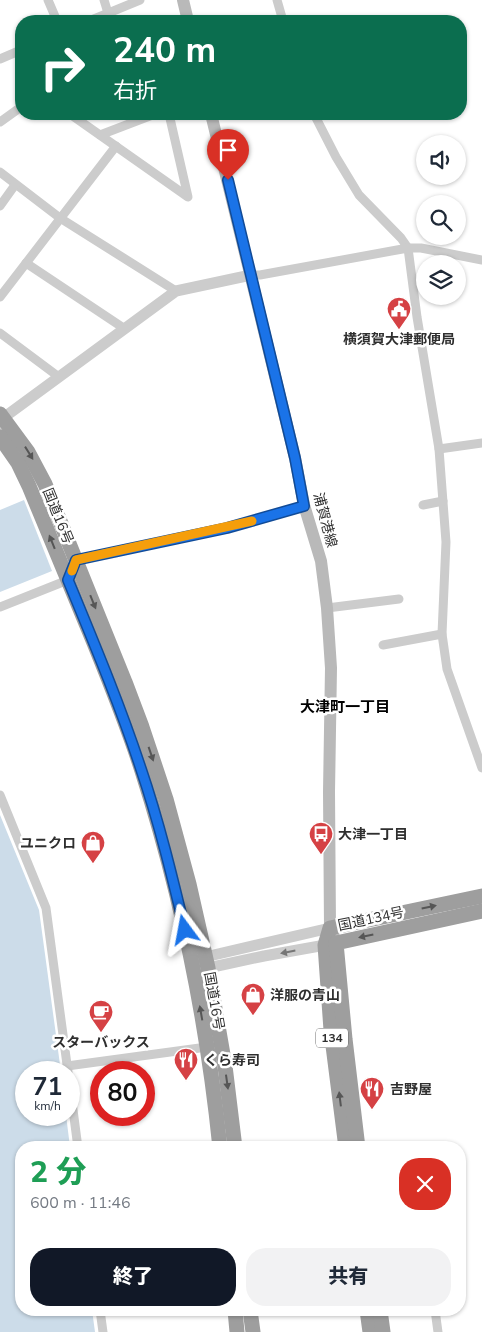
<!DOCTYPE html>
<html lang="ja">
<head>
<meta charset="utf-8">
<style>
  :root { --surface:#fff; --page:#f2f2f3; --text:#1f2937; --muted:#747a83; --accent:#111827 }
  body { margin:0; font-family:"Nunito Sans","Noto Sans JP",sans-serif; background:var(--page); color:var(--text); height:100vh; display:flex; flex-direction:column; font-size:19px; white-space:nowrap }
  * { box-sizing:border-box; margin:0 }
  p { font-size:16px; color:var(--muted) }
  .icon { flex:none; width:28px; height:28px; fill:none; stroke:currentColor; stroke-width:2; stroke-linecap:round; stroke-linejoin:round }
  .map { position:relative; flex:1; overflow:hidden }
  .details { position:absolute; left:15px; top:1141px; width:451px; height:175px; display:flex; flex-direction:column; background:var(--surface); border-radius:20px; box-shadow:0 1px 4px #0004 }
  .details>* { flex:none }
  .guide { position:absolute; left:15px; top:15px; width:452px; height:105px; border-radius:20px; box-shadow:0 1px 4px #0004; background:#0b6e4f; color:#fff; overflow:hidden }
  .buttons { position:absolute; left:416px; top:135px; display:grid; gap:10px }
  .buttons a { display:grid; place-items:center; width:50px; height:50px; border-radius:50%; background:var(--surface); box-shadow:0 1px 4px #0004; font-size:25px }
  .speed { position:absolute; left:15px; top:1061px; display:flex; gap:10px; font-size:25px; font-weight:700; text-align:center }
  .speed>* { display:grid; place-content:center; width:65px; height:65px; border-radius:50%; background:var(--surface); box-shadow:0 1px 4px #0004; line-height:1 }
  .speed small { font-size:12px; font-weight:400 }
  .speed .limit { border:8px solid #d22; background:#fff; color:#111 }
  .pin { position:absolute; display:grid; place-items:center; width:42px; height:42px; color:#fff; margin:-51px -21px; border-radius:50% 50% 50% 0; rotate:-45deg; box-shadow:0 0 5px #0007 }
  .pin .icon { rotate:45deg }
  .me { position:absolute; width:55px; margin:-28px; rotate:347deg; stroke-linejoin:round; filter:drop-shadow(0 0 4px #0008) }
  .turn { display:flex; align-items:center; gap:18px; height:105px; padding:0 15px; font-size:22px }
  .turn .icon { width:65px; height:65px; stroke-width:2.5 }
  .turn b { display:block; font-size:35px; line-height:42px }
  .round { display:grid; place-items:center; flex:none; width:52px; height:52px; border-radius:20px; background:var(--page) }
  .overview { display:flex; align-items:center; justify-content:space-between; height:85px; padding:0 15px }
  h1 { font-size:30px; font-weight:800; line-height:38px; color:#1e9e55 }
  .action { display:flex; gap:10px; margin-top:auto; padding:10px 15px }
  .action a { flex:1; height:58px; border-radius:20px; background:var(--accent); color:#fff; font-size:20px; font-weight:800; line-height:58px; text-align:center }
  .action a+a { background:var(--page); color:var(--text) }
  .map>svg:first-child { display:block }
  .water { fill:#ccdce9 }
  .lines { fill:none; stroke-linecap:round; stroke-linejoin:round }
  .minor { stroke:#ccc; stroke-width:9 }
  .tertiary { stroke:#ccc; stroke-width:11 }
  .secondary { stroke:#b9b9b9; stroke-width:12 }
  .trunk { stroke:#9e9e9e; stroke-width:15 }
  .oneway { fill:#565656 }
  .oneway2 { fill:#767676 }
  .route-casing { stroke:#114b97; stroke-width:12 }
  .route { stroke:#1a73e8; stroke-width:9 }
  .slow { stroke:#f59e0b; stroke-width:9 }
  .labels { text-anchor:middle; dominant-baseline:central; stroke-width:5; stroke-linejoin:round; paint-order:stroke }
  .shield { fill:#fff; stroke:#6d6d6d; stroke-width:1 }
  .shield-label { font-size:12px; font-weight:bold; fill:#2f2f2f }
  .poi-label { font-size:14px; font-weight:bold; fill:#2f2f2f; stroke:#fff; text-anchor:start }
  .street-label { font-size:14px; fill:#2f2f2f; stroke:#fff }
  .neighbourhood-label { font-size:15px; font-weight:bold; fill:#000; stroke:#fff }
</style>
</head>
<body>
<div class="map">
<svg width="482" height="1332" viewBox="0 0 482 1332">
  <rect width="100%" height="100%" fill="#fff"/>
  <!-- water -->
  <g class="water">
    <path d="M24,500L52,571L0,592V510Z"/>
    <path d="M0,815L39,910L61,1072H26V1115H66L70,1147L21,1148V1310H92L95,1332H0Z"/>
  </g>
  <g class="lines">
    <!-- minor -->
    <g class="minor">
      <path d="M48,0L57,21"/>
      <path d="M104,0L108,13"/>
      <path d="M277,0L283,21"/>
      <path d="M89,21L140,0"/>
      <path d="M0,59L21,50"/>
      <path d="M70,114L188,197L169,114"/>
      <path d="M314,114L336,157L359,195L401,238L408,248L417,317L439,449L446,542L442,634L447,669L482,768"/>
      <path d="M0,122L21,107"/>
      <path d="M100,135L155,114"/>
      <path d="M0,172L60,218L176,291"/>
      <path d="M0,206L15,185"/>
      <path d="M26,263L125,329"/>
      <path d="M251,275H260L408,248H421L482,260"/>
      <path d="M0,297L116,146"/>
      <path d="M0,333L59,377"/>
      <path d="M439,449L482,443"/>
      <path d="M423,505L443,501"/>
      <path d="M74,564L76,560L86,558L227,528L304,505"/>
      <path d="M0,607L68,580L70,577"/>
      <path d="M327,608L399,599"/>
      <path d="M383,645L442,634"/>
      <path d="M0,795L46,908L68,1072"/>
      <path d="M67,1066L207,1047"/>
      <path d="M69,1079L78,1148"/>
      <path d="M100,1310L103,1332"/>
      <path d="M435,1310L438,1332"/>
    </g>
    <!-- tertiary -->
    <g class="tertiary">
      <path d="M0,430L3,418L176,291L251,275"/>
      <path d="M200,961L205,957L330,928"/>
      <path d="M202,967L208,968L264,956L331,944"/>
    </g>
    <!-- secondary -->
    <g class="secondary">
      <path d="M183,0L188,21"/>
      <path d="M211,114L295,458L304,505L321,561L327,608L331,668L329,792L330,928L334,937"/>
    </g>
    <!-- trunk -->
    <g class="trunk">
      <path d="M0,414L28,452L45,484L125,682L142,727L166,799L189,884L208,968L225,1066L235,1148"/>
      <path d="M0,437L18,463L29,486C51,538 72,591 94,643C111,685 128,727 142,771C181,893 207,1020 220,1148"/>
      <path d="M346,1148L331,1030L325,945L330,928L482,896"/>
      <path d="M358,1148L345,1039L336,943L482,911"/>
      <path d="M235,1310L237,1332"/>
      <path d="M250,1310L253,1332"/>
      <path d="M367,1310L370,1332"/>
      <path d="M380,1310L383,1332"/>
    </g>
  </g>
  <!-- one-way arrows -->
  <defs><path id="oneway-solid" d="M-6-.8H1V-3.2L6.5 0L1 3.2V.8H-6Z" transform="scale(1.25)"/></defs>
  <g class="oneway">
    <use href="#oneway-solid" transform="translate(29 453) rotate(58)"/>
    <use href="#oneway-solid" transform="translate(52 542) rotate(-112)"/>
    <use href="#oneway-solid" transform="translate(93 602) rotate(68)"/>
    <use href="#oneway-solid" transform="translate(151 754) rotate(71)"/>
    <use href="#oneway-solid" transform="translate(429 907) rotate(-12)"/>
    <use href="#oneway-solid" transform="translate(366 936) rotate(168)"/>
    <use href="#oneway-solid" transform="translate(201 1013) rotate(-100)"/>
    <use href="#oneway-solid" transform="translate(227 1082) rotate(82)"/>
    <use href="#oneway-solid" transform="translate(340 1099) rotate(-97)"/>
  </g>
  <use class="oneway2" href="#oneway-solid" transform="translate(288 952) rotate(169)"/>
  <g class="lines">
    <defs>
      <path id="route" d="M185,930C172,876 159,822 141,769C120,705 94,643 68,580L76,560L227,528L304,506L295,458L228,180"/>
    </defs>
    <!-- route casing -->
    <use href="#route" class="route-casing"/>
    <!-- route -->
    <use href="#route" class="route"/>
    <!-- slow -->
    <path class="slow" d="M72,571L76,560L252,521"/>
  </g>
  <!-- icons -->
  <defs>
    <symbol id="civic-pin" viewBox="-11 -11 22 30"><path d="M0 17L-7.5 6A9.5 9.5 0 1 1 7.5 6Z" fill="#d54144" stroke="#fff"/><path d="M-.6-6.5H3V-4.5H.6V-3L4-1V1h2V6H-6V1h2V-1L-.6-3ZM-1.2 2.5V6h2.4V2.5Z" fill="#fff"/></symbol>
    <symbol id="bus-pin" viewBox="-11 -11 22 30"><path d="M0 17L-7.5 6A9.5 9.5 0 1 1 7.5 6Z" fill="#d54144" stroke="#fff"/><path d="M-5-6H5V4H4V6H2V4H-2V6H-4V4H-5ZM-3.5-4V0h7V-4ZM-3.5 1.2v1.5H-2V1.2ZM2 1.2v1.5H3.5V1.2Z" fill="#fff"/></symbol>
    <symbol id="shop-pin" viewBox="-11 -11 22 30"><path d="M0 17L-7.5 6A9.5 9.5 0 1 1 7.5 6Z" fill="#d54144" stroke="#fff"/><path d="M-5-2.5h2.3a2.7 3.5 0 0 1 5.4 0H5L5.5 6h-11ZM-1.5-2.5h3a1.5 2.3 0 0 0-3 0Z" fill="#fff"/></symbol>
    <symbol id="cafe-pin" viewBox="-11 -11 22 30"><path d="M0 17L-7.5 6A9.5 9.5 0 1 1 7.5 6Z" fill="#d54144" stroke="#fff"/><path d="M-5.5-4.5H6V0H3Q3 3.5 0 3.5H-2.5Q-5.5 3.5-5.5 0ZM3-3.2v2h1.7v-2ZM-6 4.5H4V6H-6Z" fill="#fff"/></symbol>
    <symbol id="restaurant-pin" viewBox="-11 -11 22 30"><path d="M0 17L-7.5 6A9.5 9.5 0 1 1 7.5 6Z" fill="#d54144" stroke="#fff"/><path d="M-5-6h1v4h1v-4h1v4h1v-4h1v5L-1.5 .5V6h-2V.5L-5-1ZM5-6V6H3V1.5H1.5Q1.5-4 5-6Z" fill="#fff"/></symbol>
  </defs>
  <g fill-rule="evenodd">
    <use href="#civic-pin" x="385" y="295" width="28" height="38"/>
    <use href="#bus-pin" x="307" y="820" width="28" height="38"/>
    <use href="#shop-pin" x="79" y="829" width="28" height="38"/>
    <use href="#shop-pin" x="239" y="981" width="28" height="38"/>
    <use href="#cafe-pin" x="87" y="998" width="28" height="38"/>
    <use href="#restaurant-pin" x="172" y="1046" width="28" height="38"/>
    <use href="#restaurant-pin" x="358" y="1075" width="28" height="38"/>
  </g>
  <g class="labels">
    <!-- shield labels -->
    <rect class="shield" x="316" y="1028.5" width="32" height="19" rx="4"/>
    <g class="shield-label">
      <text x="332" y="1038">134</text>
    </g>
    <!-- poi labels -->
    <g class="poi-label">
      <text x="399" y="339" text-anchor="middle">横須賀大津郵便局</text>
      <text x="338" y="834">大津一丁目</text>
      <text x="76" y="843" text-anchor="end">ユニクロ</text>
      <text x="270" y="995">洋服の青山</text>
      <text x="101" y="1042" text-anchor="middle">スターバックス</text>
      <text x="204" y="1060">くら寿司</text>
      <text x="390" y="1089">吉野屋</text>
    </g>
    <!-- street labels -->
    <g class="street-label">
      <text transform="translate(58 516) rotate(68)">国道16号</text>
      <text transform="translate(325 520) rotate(75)">浦賀港線</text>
      <text transform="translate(371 919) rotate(-12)">国道134号</text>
      <text transform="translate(214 1001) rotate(80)">国道16号</text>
    </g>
    <!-- neighbourhood labels -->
    <g class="neighbourhood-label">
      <text x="345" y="707">大津町一丁目</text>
    </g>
  </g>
</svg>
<div class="buttons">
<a><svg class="icon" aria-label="sound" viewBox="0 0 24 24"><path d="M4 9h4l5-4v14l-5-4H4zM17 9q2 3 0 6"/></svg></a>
<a><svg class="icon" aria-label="search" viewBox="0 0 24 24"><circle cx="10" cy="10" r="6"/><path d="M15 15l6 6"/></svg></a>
<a><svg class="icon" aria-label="layers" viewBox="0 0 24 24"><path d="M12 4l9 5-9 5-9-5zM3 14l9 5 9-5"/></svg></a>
</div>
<div class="speed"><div>71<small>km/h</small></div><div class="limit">80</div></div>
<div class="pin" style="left:228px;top:180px;background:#d93025"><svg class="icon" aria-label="arrive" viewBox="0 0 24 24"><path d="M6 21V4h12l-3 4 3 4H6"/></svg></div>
<svg class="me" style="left:185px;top:930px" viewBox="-20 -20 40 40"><path d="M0-17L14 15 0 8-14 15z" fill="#1a73e8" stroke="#fff" stroke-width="4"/></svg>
<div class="guide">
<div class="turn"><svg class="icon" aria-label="right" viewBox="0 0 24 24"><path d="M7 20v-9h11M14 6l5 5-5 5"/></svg><div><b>240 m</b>右折</div></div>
</div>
<section class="details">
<div class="overview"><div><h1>2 分</h1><p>600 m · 11:46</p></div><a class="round" style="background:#d93025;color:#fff"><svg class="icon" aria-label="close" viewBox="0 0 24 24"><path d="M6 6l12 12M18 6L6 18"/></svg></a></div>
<div class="action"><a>終了</a><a>共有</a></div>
</section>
</div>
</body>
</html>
